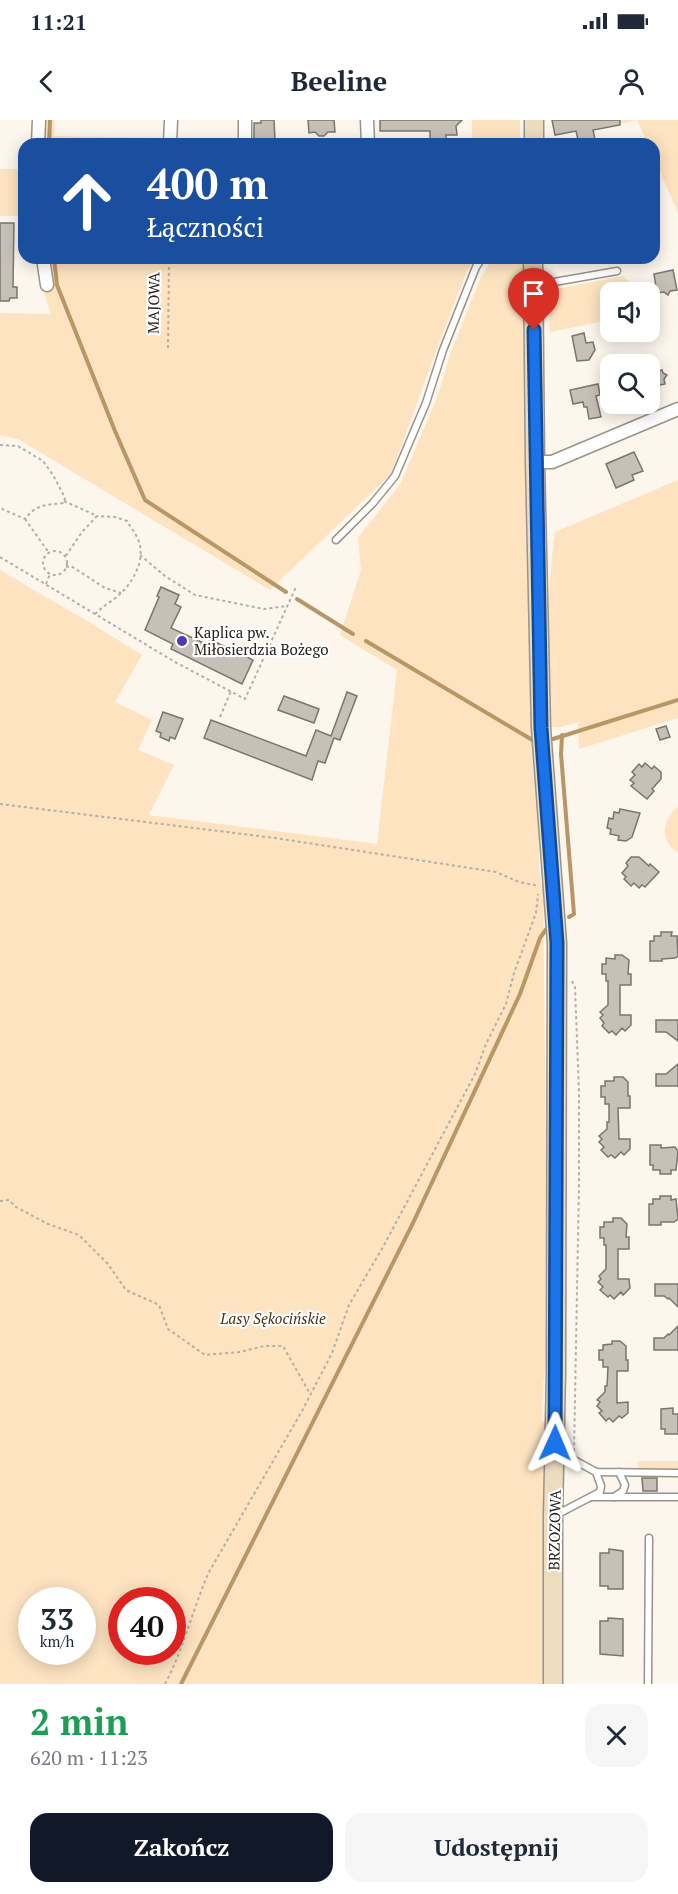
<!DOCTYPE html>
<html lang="pl">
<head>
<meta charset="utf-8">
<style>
  :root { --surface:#fff; --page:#f6f6f7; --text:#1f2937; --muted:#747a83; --accent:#111827 }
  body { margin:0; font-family:"PT Serif",serif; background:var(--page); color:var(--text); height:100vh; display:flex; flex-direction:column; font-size:22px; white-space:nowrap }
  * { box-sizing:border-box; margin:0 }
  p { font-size:20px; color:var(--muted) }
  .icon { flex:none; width:33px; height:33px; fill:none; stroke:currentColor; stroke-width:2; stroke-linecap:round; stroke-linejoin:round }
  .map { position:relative; height:1564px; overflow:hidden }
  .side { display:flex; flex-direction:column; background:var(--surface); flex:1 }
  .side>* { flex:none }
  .hud { position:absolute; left:18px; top:18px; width:642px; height:126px; border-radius:18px; box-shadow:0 3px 15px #0003; background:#1a4fa0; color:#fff; overflow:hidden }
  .controls { position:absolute; left:600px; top:162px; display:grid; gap:12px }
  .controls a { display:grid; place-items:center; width:60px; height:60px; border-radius:12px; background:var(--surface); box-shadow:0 3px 15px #0003; font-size:30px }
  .speed { position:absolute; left:18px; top:1467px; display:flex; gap:12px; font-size:30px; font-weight:700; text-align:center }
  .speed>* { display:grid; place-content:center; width:78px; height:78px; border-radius:50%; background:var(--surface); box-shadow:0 3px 15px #0003; line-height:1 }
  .speed small { font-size:15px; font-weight:400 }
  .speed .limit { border:9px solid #d22; background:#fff; color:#111 }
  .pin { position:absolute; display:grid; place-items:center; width:51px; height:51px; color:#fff; margin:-62px -26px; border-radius:50% 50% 50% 0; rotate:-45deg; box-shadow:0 0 6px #0007 }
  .pin .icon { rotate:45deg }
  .me { position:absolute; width:66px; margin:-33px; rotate:1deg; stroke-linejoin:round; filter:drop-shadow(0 0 4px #0008) }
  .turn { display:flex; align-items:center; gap:21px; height:126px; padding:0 30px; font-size:27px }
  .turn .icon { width:78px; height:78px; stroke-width:2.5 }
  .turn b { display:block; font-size:42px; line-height:51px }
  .round { display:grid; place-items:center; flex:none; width:63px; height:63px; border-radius:18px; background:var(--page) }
  .overview { display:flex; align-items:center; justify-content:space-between; height:102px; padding:0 30px }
  h1 { font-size:36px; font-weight:600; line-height:45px; color:#1e9e55 }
  .action { display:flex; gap:12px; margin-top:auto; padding:12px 30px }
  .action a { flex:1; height:69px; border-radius:18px; background:var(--accent); color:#fff; font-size:24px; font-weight:600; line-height:69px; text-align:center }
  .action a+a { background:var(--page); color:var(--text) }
  .status { display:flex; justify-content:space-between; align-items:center; height:42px; padding:0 30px; background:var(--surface); direction:ltr }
  .status svg { height:16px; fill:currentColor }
  header { display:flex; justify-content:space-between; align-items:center; height:78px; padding:0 30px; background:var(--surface); font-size:27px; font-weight:600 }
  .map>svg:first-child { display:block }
  .green { fill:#fde3c0; fill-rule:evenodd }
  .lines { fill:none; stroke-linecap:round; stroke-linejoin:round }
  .stream { stroke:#b89666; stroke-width:4 }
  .building { fill:#c6c0b7; stroke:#7a756d; stroke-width:1.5 }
  .lane-casing { stroke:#99938a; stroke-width:9 }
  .street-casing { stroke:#99938a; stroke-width:15 }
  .secondary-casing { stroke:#99938a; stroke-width:21 }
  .path { stroke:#b3afa8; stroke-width:2; stroke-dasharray:3 3; stroke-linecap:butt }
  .lane { stroke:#fff; stroke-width:6 }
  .street { stroke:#fff; stroke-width:12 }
  .secondary { stroke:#eddcbe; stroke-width:18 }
  .route-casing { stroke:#114b97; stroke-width:15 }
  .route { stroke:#1a73e8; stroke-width:10 }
  .poi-dot { fill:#523ab2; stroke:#fff; stroke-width:2 }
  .labels { text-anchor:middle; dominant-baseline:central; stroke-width:4.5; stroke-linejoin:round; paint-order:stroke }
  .street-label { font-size:15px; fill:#24221f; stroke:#fff }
  .poi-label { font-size:15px; fill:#24221f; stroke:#fff; text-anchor:start }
  .park-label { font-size:15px; font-style:italic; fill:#483417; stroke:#fff }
</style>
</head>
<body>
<div class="status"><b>11:21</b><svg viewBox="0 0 49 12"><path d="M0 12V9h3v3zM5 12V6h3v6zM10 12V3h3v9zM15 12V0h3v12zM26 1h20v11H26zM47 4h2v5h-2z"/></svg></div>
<header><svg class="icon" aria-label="back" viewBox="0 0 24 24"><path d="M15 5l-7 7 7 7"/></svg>Beeline<svg class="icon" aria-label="person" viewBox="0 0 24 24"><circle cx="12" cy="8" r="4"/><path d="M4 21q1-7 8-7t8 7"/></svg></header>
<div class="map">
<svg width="678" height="1564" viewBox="0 0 678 1564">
  <rect width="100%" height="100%" fill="#fcf6ed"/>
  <!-- green -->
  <g class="green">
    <path d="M41,0H55L54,16L163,18V24H41Z"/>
    <rect x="472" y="0" width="48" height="24"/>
    <path d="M613,0H678V93L654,38V24H648L637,0L616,5Z"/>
    <rect x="0" y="49" width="24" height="47"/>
    <path d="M48,138H475L466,153L435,234L391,354L270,470L18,319L0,315V193L51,194L44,173L53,170L49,160Z"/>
    <path d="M493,138H525L539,745L541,765L543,766L548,1224L543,1266L542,1302H545L550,1325V1564H0V450L94,505L142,535L115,582L152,600L138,630L174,645L149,695L377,724L397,550L340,515L361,450L358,418L401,363L438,275L450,234L481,157ZM32,1480H82V1532H32ZM122,1480H172V1532H122Z"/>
    <path d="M622,156L633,164L634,172H610V200L550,212L548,178L556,169Z"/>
    <path d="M678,360V598L579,629L578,602L561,607H548C547,542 546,477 555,412Z"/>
    <path d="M678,687V732C658,722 663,698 678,687Z"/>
    <rect x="638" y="1341" width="40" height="8"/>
  </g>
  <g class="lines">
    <!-- stream -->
    <g class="stream">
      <path d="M49,24L50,0"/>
      <path d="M54,138L57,165L115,311L145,380L286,472"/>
      <path d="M297,479L353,514"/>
      <path d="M366,521L534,621"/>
      <path d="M562,615L561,634L574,794L569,797"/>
      <path d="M553,619L678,580"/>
      <path d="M181,1564L413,1103L520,874L540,818L547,808"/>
    </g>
  </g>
  <!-- building -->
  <g class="building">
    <path d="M261,0H274L275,20L254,21V3H261Z"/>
    <path d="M308,0H334L335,12H328L324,16H319L315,12L309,13Z"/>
    <path d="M380,0H462L456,6L457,15H446V19H430V11H380Z"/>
    <path d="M552,0H620V5L593,10L596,24H579L576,11L555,15Z"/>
    <path d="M0,103H14L13,167H17V178H10L9,181H0Z"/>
    <path d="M673,150L677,170L670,171L668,175L664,172L657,173L654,154Z"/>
    <path d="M584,213L586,223L593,222L595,230L589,240L577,241L572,216Z"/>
    <path d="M662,250L663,253L667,255L664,259L665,264L650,267V253Z"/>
    <path d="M598,264L600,275L596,276L601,297L589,299L587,287H584L583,282L573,284L570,270Z"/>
    <path d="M634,332L643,351L632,355L634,360L616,368L606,344Z"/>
    <path d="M161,467L179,475L175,484L181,487L171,508L212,527L209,519L236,532L239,527L248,531L245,536L253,540L242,564L171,529L173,524L145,510L159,477L157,476Z"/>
    <path d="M347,572L357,576L340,620L334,618L325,643L318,641L312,660L204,618L211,600L306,636L316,610L331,616Z"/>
    <path d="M284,576L319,589L314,603L278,590Z"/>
    <path d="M163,592L183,599L175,619L170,617L169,621L160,617L161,613L156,611Z"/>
    <path d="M666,606L670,617L660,620L656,609Z"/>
    <path d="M645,643L652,649L654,646L661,652V659L652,669L654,671L647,679L631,666L634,663L630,660L635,655L632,652L639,644L642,647Z"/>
    <path d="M620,689L640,693L632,717L626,721L618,720L619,716L610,714L611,709L607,708L609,698L613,699L614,692L619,693Z"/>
    <path d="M631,737H639L649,746L650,744L659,752L645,767L642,765L639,768L634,763L631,766L624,759L626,757L622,753L628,746L626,743Z"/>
    <path d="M661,812H672L671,816H677L678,836L675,838L662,839V841H650V821H654V816H661Z"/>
    <path d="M615,835H622L629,840L628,854H631V865H620V895H631V905L625,911L622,908L616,915L612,911L609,913L602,906L604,903L600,898L603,895L600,892L608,885V861H606V854H602V844H606V838L615,839Z"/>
    <path d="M656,900H678V921L666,912H656Z"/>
    <path d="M678,944V966H656V954H666Z"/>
    <path d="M614,957H623L628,962V976H630V988H618L619,1019H630V1029L624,1035L621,1032L615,1038L611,1035L608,1037L601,1030L604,1027L599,1022L602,1019L599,1016L607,1009V1002H609V984H605V977H601V966H605V961H614Z"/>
    <path d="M650,1025H661V1028L675,1027L678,1031L676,1050H671V1054H660V1050H653V1045H650Z"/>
    <path d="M660,1076H671V1080L676,1079L678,1099L674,1102H661V1105H649V1084H653V1079H660Z"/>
    <path d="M613,1098H621L627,1104L626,1117H629V1129H618V1159H629L630,1168L623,1175L621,1172L614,1179L610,1175L608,1177L600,1170L603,1167L598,1162L601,1159L599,1156L606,1149V1125H604V1118H600V1107H604V1102H613Z"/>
    <path d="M655,1164H678V1187L669,1178L668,1179L664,1176H655Z"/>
    <path d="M678,1206V1230H654V1218H664L668,1214L669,1215Z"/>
    <path d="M612,1221H620L626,1226V1240H628V1251H617V1283L628,1282V1293L622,1298L619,1296L613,1302L609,1298L606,1301L599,1293L602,1291L597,1286L600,1282L597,1280L605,1272V1266H607L608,1247H603V1240H599V1230H603V1225L612,1224Z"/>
    <path d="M673,1288V1294H678V1314H665V1309H661V1289Z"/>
    <path d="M642,1358H657V1371H643Z"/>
    <path d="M609,1429L623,1431V1469H608V1466H600V1433H609Z"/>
    <path d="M608,1498L623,1499V1536L600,1534V1501H608Z"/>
  </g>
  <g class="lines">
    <defs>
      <g id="lane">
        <path d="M537,165L617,151"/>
        <path d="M336,420L373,383L395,356L426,283L443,230L476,147L482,138"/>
        <path d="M556,1337L574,1340L596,1352L678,1353"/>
        <path d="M592,1377H678"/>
        <path d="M614,1377L623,1371L625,1365L619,1352"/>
        <path d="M556,1395L600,1372L601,1366L596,1352"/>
        <path d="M648,1564L649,1418"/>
      </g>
      <g id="street">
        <path d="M245,0V24"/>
        <path d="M367,0L368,24"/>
        <path d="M38,24L39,0"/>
        <path d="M170,24L171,0"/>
        <path d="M43,138L47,165"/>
        <path d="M535,342H552L678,289"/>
      </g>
      <g id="secondary">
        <path d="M534,0V24"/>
        <path d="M533,138L535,342L541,608L557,823L556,1253L553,1396V1564"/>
      </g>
    </defs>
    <!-- lane casing -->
    <use href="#lane" class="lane-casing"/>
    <!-- street casing -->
    <use href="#street" class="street-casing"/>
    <!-- secondary casing -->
    <use href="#secondary" class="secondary-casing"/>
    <!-- path -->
    <g class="path">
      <path d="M168,228L169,138"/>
      <path d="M0,325L18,326L43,341L53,355L65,378L64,383C47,385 36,384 25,399L0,388"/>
      <path d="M64,381L97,396L82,412L65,437"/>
      <path d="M25,399L47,430V434"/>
      <circle cx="55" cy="443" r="12"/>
      <path d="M140,435L165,456L195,475L264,489L287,486"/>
      <path d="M0,437L175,542L245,579L296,467"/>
      <path d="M66,447L71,446L105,468L121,473"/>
      <path d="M46,464L50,454"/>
      <path d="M95,494C103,486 114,480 121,473C134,461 145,439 139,422C137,415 131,408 127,401L115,397L97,396"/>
      <path d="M220,597L231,571"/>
      <path d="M0,684L275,718L496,752L519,762L539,766"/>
      <path d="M572,861L575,867L579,972V1065L574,1332"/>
      <path d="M0,1081L9,1080L16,1087L48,1104L79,1115L108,1144L126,1170L159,1185L168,1209L205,1235L240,1232L264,1226H283L309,1272"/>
      <path d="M165,1564C184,1528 193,1488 209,1452L302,1291L332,1233L349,1185L383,1127L475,954L486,924L506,884L514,853L536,793L538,774"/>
    </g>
    <!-- lane -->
    <use href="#lane" class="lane"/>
    <!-- street -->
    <use href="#street" class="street"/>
    <!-- secondary -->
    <use href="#secondary" class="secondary"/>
  </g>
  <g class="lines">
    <defs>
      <path id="route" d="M534,210L541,608L557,823L555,1323"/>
    </defs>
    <!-- route casing -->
    <use href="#route" class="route-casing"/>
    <!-- route -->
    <use href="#route" class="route"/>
  </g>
  <!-- markers -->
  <circle class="poi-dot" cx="182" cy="521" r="6"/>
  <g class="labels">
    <!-- street labels -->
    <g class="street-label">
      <text transform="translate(153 183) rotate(-89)">MAJOWA</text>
      <text transform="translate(554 1410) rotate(-89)">BRZOZOWA</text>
    </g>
    <!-- poi labels -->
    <g class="poi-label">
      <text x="194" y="512">Kaplica pw.<tspan x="194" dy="17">Miłosierdzia Bożego</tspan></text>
    </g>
    <!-- park labels -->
    <g class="park-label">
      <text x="273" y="1198">Lasy Sękocińskie</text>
    </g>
  </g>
</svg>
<div class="controls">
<a><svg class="icon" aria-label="sound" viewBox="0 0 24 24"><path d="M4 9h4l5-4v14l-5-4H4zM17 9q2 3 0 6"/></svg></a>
<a><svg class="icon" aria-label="search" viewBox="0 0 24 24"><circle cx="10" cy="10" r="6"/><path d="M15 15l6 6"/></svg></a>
</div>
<div class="speed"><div>33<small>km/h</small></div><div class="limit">40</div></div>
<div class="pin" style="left:534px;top:210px;background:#d93025"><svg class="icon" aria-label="arrive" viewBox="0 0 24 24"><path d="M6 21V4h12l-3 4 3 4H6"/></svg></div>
<svg class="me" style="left:555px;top:1323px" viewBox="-20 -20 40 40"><path d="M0-17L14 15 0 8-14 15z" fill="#1a73e8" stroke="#fff" stroke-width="4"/></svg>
<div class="hud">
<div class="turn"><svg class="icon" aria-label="ahead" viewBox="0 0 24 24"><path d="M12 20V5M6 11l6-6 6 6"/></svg><div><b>400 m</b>Łączności</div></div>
</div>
</div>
<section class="side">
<div class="overview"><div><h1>2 min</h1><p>620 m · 11:23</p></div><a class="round"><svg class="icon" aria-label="close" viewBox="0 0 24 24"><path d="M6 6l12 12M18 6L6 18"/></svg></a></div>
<div class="action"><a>Zakończ</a><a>Udostępnij</a></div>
</section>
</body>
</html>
